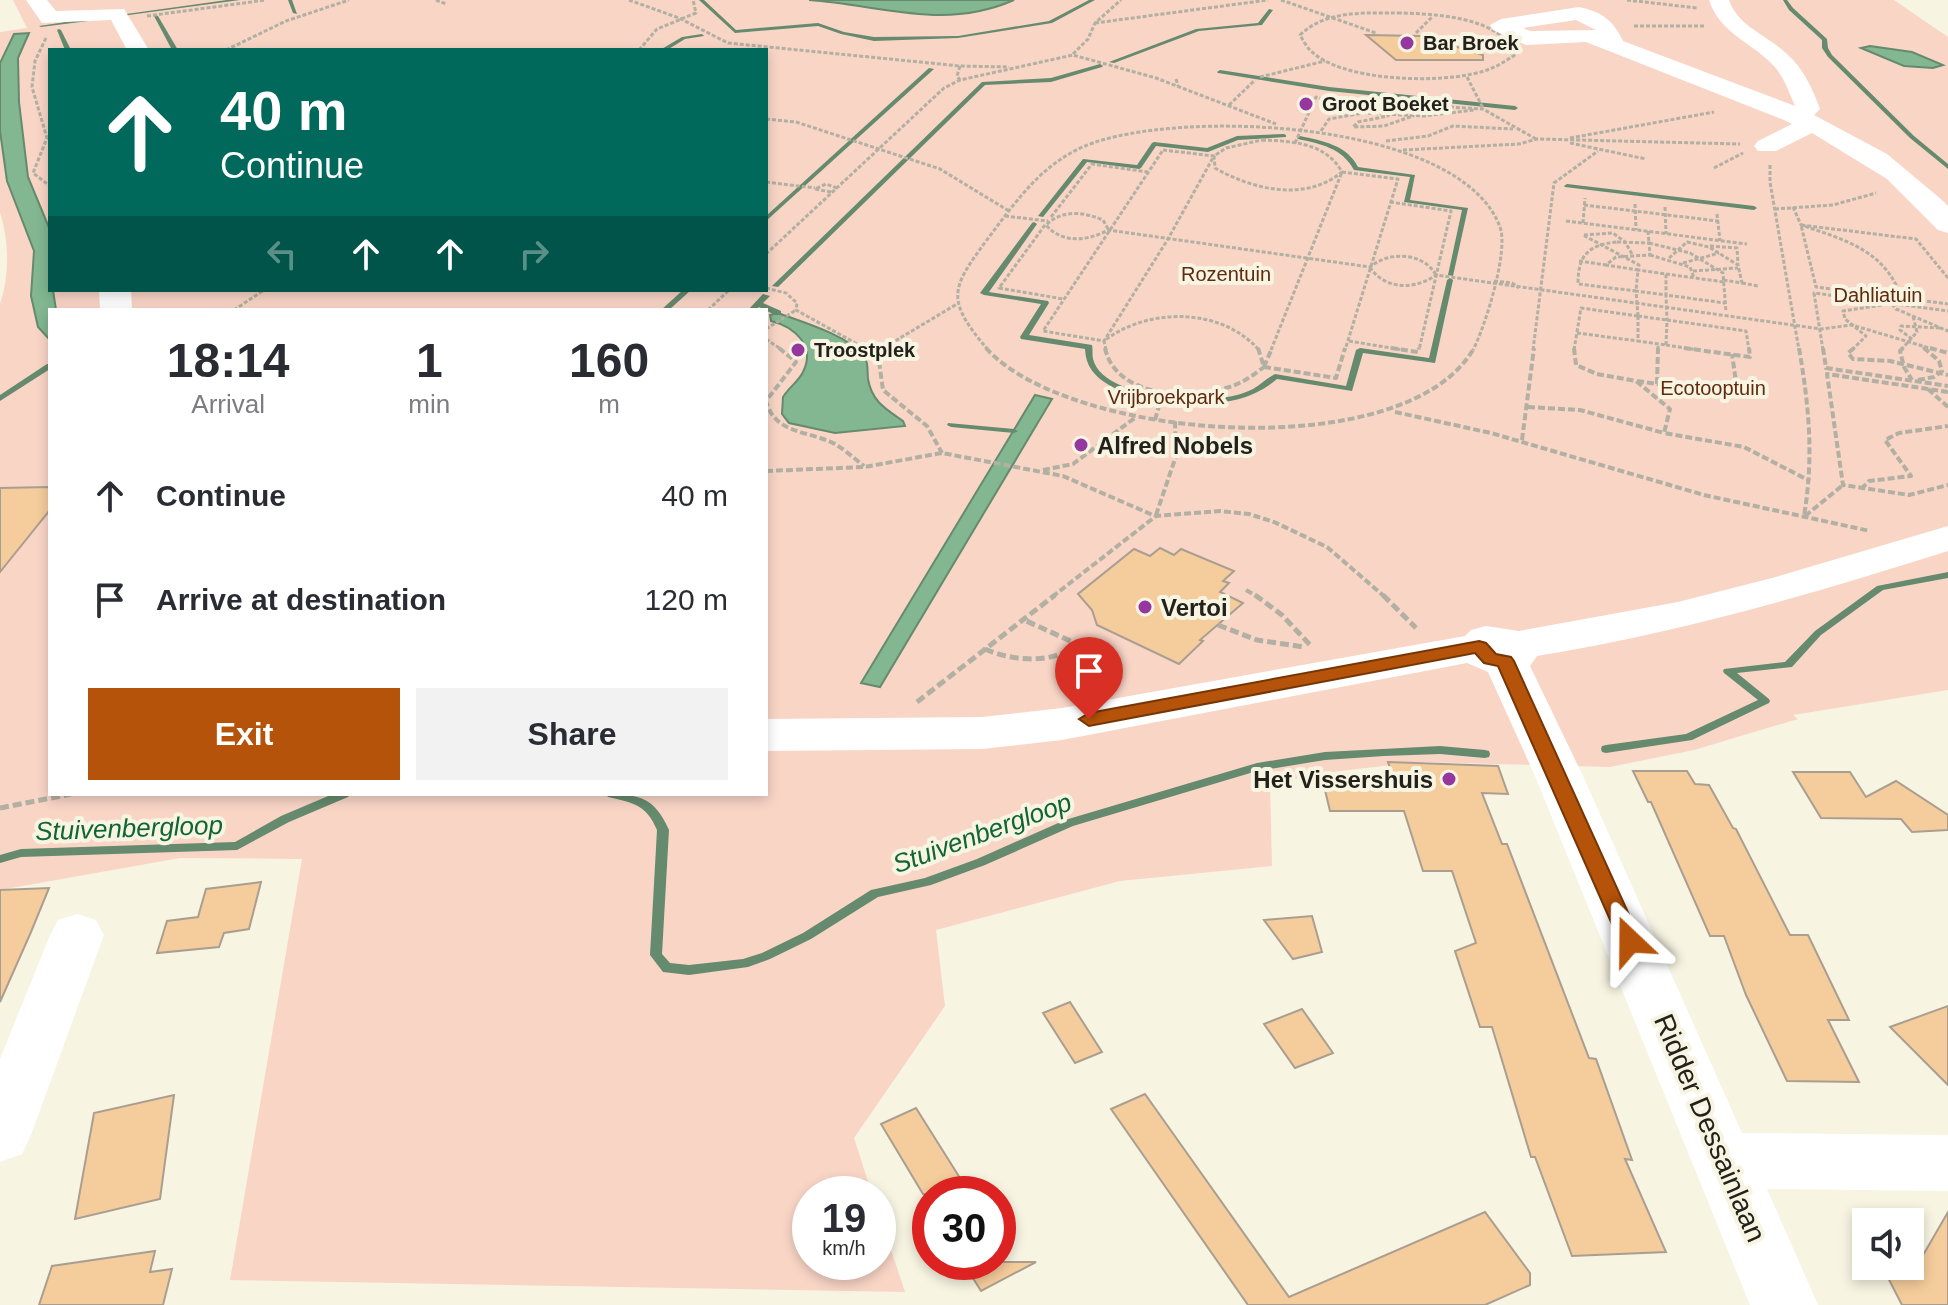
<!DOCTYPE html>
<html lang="en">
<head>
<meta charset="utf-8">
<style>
  :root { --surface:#fff; --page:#f2f2f3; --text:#2b2b33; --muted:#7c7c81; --accent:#b45309 }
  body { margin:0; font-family:Helvetica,sans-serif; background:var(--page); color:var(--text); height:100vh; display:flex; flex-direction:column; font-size:30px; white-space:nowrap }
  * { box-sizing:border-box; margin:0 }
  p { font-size:26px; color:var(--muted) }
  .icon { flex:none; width:44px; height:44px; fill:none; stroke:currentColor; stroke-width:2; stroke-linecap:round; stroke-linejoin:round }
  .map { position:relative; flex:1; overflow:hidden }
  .details { position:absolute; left:48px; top:308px; width:720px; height:488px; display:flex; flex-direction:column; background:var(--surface); border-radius:0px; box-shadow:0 4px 12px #0003 }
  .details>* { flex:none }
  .hud { position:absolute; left:48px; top:48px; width:720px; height:244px; border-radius:0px; box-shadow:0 4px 12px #0003; background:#00695c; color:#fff; overflow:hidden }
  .buttons { position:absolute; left:1852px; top:1208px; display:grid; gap:16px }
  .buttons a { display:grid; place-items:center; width:72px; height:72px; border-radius:0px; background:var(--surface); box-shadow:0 4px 12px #0003; font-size:40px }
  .speed { position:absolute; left:792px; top:1176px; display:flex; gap:16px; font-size:40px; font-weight:700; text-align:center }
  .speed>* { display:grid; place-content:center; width:104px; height:104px; border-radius:50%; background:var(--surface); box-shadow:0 4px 12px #0003; line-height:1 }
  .speed small { font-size:20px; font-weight:400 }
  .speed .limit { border:12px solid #d22; background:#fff; color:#111 }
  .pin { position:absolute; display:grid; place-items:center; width:68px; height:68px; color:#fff; margin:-82px -34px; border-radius:50% 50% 50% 0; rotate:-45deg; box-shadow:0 0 8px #0007 }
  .pin .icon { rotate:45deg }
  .me { position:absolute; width:88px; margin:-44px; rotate:337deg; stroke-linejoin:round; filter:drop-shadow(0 0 6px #0008) }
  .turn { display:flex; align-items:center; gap:28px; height:168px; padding:0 40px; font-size:36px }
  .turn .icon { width:104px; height:104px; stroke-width:2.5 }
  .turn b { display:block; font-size:56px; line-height:68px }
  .lanes { display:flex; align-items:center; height:76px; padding:0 40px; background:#0003; justify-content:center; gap:40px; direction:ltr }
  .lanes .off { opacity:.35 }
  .eta { display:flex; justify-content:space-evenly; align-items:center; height:136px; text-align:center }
  .eta b { font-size:48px; font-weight:800; line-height:56px }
  .action { display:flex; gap:16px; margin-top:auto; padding:16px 40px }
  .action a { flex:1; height:92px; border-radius:0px; background:var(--accent); color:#fff; font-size:32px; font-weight:800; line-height:92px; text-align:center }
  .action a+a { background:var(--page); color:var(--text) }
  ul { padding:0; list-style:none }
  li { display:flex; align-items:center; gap:24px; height:104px; padding:0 40px }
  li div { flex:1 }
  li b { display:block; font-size:30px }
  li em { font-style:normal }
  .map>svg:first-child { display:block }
  .green { fill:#f9d5c6; fill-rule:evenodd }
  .water { fill:#82b791; stroke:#658a6e; stroke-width:2 }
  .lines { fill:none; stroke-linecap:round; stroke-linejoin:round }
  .stream { fill:#658a6e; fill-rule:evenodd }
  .building { fill:#f5cd9c; stroke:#aa9e90; stroke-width:2 }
  .path-far2 { stroke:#b2b0a2; stroke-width:3; stroke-dasharray:4 2; stroke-linecap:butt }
  .path-far1 { stroke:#b2b0a2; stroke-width:4; stroke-dasharray:7 3; stroke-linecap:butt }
  .path { stroke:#b2b0a2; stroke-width:5; stroke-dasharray:9 4; stroke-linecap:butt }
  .minor { fill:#fff; fill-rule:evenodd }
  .route { fill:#b45309; stroke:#753606; stroke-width:2 }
  .poi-dot { fill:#9637a0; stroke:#f7f4e2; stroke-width:3 }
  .labels { text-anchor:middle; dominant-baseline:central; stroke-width:8; stroke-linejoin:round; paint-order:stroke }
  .far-poi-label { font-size:20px; font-weight:bold; fill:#22211b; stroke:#f7f4e2; text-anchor:start }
  .far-park-label { font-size:20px; fill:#5f2a0f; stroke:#f7f4e2 }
  .poi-label { font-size:24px; font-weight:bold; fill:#22211b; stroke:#f7f4e2; text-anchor:start }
  .water-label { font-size:26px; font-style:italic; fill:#116535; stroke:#f7f4e2 }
  .near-street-label { font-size:28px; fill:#22211b; stroke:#f7f4e2 }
</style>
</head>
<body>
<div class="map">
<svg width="1948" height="1305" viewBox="0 0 1948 1305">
  <rect width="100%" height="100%" fill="#f7f4e2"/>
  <!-- green -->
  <path class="green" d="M13,0H1894L1948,37V690L1793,715L1798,719L1694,750L1610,767L1418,762L1340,771L1270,784L1272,866L1120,881L936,930L945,1006L854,1138L872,1194H810V1262H878V1211L905,1292L230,1280L302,859L180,858L0,890V304C10,274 9,242 0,212V32L27,28ZM50,50H766V290H50ZM50,310H766V794H50Z"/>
  <!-- water -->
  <g class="water">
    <path d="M809,0H1014C943,31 882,5 809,0Z"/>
    <path d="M29,33L18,58L19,102L28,177L50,230V290H53L56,310H50V340L38,327L31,296L34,251L7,181L0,131V63L14,34Z"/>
    <path d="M1870,46L1912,52L1943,65L1933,68L1904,66L1861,48Z"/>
    <path d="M778,313C802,322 847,335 863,355C869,362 867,371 868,379C872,402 886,409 903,421L905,426L835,433L789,423L782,414L783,397C789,387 799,381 803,372C816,346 795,327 771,321L770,315Z"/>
    <path d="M1035,395L1052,399L880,687L861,683Z"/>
  </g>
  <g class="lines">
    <!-- stream -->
    <g class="stream">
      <path d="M227,0H240L114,17L112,16Z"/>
      <path d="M288,0H292L297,14L293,13Z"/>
      <path d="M699,0H704L736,30L818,23L844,32L874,37L958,36L1049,21L1089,0H1095L1052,23L958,38L874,41L841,34L818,26L735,33Z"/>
      <path d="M1783,0H1787L1793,8L1827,39L1828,48L1832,55L1914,136L1948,164V169L1910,138L1828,57L1822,48V40L1789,10Z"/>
      <path d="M1269,9L1273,10L1262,25L1199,31L1114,63L1109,62L1196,29L1258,23Z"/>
      <path d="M156,15L158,16L178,50H172L154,16Z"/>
      <path d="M86,19L88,21L41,27L39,26Z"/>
      <path d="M59,29L61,30L71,50H65L57,30Z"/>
      <path d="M702,34L704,36L685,39L667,50H660L682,37Z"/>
      <path d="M1100,64L1103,66L1102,67L1051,82L985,85L778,287L772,286L982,82L1051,78Z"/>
      <path d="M929,68L934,69L766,221V216Z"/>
      <path d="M1220,70L1329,87L1515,106L1518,108L1515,110L1329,91L1218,73L1217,72Z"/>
      <path d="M1284,134L1286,135V137L1238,140L1208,152L1156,146L1141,168L1139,169L1087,162L1043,217L1038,216L1083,159L1137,165L1152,143L1154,142L1207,148L1237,136Z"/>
      <path d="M1300,136C1323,141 1347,145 1358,167L1415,175L1410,200L1468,208L1453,276L1448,275L1462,210L1404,202L1410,177L1354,170C1342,148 1321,144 1298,139L1297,138Z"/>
      <path d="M1567,184L1754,206L1757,208L1754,210L1565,187L1564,186Z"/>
      <path d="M1034,222L1037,224L989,292L1048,301L1049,303L1029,335L1092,345C1093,350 1092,354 1093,359C1099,383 1136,391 1156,396V400H1150C1123,392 1086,383 1085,349L1021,339L1020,337L1041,304L984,295L980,293L1032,223Z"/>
      <path d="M1450,278L1453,280L1435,363L1363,353L1352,391L1277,379C1254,399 1226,404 1196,404C1187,404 1178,404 1170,401L1174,399C1200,399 1229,401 1253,389C1261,384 1267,378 1275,374L1346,386L1356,350L1360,348L1429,358L1447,280Z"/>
      <path d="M683,290H691L669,310H661Z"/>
      <path d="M763,294L770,296L763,303L781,311V315H775L759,307L756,310H748Z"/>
      <path d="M47,364H50V369L0,401V395Z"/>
      <path d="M948,423L1014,429L1018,431L1014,433L951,427L947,425Z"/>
      <path d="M1948,572V578L1883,590L1821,635L1792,667L1737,673L1769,699L1770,701L1769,703L1692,740L1606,753L1602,752L1601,749L1602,746L1606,745L1686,734L1758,700L1724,673L1723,671L1724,669L1785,662L1815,631L1877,586Z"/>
      <path d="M1440,746L1485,750L1489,751L1490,754L1489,757L1485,758L1440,754L1384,756L1325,760L1257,771L1073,826L985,865L931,885L878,897L811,939L770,959L748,967L689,975L663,972L650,955L657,830C646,804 633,803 608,797L606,794C640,794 655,798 669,830L662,954L670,963L689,965L743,959L762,953L803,933L871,890L925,878L977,859L1065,820L1257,763L1325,752Z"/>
      <path d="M333,794H350L348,797L289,822L237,850L21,857L0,863V855L21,849L235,842L281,816Z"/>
    </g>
  </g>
  <!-- building -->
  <g class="building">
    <path d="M1366,35L1422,36L1483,55V60H1396Z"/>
    <path d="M50,487V510L0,572V488Z"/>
    <path d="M1160,548L1174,555L1181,549L1234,571L1223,581L1229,583L1220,592L1243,603L1200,640L1203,641L1179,664L1097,625L1092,610L1078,594L1134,549L1150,556Z"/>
    <path d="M1388,762L1498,766L1508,794L1482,793L1502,844H1507L1589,1058L1596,1059L1632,1160L1625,1159L1666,1252L1572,1256L1535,1157H1531L1492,1027H1480L1455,951L1476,943L1452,871H1423L1404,811H1330L1324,786H1396Z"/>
    <path d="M1633,771H1687L1695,784L1709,785L1733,828L1736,829L1790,935H1808L1849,1020H1828L1859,1082L1787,1081L1746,995L1724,936H1710L1651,802H1648Z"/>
    <path d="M1793,772H1850L1866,797L1896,781L1948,815V830L1912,832L1901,819L1821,818Z"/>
    <path d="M261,882L249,929L224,933L219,947L157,953L167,921L198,917L206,889Z"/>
    <path d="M49,888L31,932L0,1002V890Z"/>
    <path d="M1312,916L1322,952L1293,959L1264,920Z"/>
    <path d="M1070,1002L1102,1052L1075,1063L1043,1013Z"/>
    <path d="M1948,1006V1085L1890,1027Z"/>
    <path d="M1302,1009L1333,1053L1295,1068L1264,1024Z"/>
    <path d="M1145,1094L1289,1297L1485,1212L1530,1273V1285L1485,1305H1248L1111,1109Z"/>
    <path d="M174,1095L160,1199L75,1219L94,1113Z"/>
    <path d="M916,1108L970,1194H923L881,1124Z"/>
    <path d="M1948,1212V1305H1902L1882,1266H1910V1257H1922Z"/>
    <path d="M155,1251L150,1272L172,1269L163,1305H39L52,1266Z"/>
    <path d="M963,1262H1036L981,1291Z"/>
  </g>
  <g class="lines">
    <!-- path-far2 -->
    <g class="path-far2">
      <path d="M436,0L446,4"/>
      <path d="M629,0L679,18L728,43L960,66L1009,67"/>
      <path d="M1281,0L1376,33"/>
      <path d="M1627,0L1697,8"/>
      <path d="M1398,13C1435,14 1498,16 1516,54C1502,64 1489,71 1472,74C1432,83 1340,81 1310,50C1306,46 1303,40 1300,35C1326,10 1364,13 1398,13Z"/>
      <path d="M147,16L266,0"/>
      <path d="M1095,23L1268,0"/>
      <path d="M1634,26H1704"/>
      <path d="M1416,33L1433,16"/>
      <path d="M46,38L35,61L32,87L47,138L33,173L50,186"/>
      <path d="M226,50L286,21L349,0"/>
      <path d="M639,50L657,29L696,13L693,0"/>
      <path d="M1073,54L1088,39L1095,23L1121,0"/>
      <path d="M960,66L957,76L960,80"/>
      <path d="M1260,77L1325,61"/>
      <path d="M1467,77L1483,108"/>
      <path d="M1176,79L1178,86"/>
      <path d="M1229,105L1255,80"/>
      <path d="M1388,113V116L1358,122L1353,127L1384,126L1413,116L1412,107L1415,105L1483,109L1536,139"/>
      <path d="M766,119L796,122L940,169L1009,211"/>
      <path d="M1321,131L1329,119L1363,113L1424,116L1474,110"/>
      <path d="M1570,138L1714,112"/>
      <path d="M1262,140C1293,141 1326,143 1342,172C1306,202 1253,190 1215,168L1214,156L1226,148Z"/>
      <path d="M1386,141L1428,136L1453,126L1513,129"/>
      <path d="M1295,143L1316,97L1358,111"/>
      <path d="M1570,143L1646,159"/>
      <path d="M1163,150L1214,156L1168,239L1104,341L1043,331Z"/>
      <path d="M1403,150L1519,144L1537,139L1740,144"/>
      <path d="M1770,165V182L1799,350"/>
      <path d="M1714,168L1743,153"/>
      <path d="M1342,172L1398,179L1345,350"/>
      <path d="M766,182L815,188"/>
      <path d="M831,192L815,189L826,184L837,188"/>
      <path d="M1390,202L1451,211L1419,350"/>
      <path d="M1635,204L1636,230"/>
      <path d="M1584,205L1718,221"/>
      <path d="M1665,207L1666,234"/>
      <path d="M1793,207L1801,225C1839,238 1879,248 1897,287L1891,300"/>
      <path d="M1775,209L1833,205L1876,193"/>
      <path d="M1717,214L1720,241"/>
      <path d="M1005,216L1048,221"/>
      <path d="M1051,217L1092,164L1148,172"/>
      <path d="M1566,221L1747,244"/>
      <path d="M1583,223L1585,198"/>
      <path d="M1045,225L999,288L1063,299"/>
      <path d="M1108,229L1103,220C1084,212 1062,209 1046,225C1062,244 1088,241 1108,230L1370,267C1389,251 1423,252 1436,275"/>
      <path d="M1648,231L1649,243"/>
      <path d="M1617,242L1649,243L1650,255L1616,257L1606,265L1638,270L1636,291L1578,284C1578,255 1588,245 1617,242Z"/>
      <path d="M1649,243L1690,253L1723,273L1726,312"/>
      <path d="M1710,246L1737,248L1738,264"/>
      <path d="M766,254L944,88L960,80L1073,55L1156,78L1276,124"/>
      <path d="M1632,254L1625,242L1613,233L1583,235L1639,265L1638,270L1666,274V295L1725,303"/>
      <path d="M1650,255L1690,267L1694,278"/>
      <path d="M1669,258L1687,242L1709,247L1738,265L1742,283L1723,280"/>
      <path d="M1579,261L1606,265"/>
      <path d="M1683,263L1719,253"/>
      <path d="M1370,267C1384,290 1416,290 1436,275L1821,329L1852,325L1936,350"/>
      <path d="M1693,271L1738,268"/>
      <path d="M1666,274L1724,282"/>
      <path d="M1948,278L1916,239L1801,225L1816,287L1948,304"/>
      <path d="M1494,281L1512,283L1519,288"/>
      <path d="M1742,283L1758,286"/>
      <path d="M766,288L786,293L797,303L796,310L868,350"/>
      <path d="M1892,304L1896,309L1948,331"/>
      <path d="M234,310L264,290"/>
      <path d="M708,310L729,290"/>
      <path d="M1638,316L1667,320"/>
      <path d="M1638,316V341L1666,345"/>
      <path d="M1638,316L1636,291L1666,295L1667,320"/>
      <path d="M1667,320L1746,331L1749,350"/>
      <path d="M766,329L796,310"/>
      <path d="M1577,333L1638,341"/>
      <path d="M766,339L782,350"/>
      <path d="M1912,339L1900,330L1901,326L1940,328"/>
      <path d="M1349,341L1403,350"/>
      <path d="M1666,345L1698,350"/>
      <path d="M1666,345L1667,320"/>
      <path d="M1923,347L1926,350"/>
      <path d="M888,350L895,341L957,304"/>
      <path d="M988,350C946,300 950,290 986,241C1015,203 1040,165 1085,146C1176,108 1460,119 1500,227C1509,251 1485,327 1473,350"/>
      <path d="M1106,350L1104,341C1148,307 1221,307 1259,350"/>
      <path d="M1271,350L1342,172"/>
      <path d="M1533,350L1554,183L1598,151"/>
      <path d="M1574,350L1581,308L1638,316"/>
      <path d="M1658,350V344"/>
      <path d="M1823,350L1814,293L1948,311"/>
      <path d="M1852,350L1866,336L1845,319L1843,311L1882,305"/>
      <path d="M1901,350L1917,332L1913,316"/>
    </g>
    <!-- path-far1 -->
    <g class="path-far1">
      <path d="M779,348L796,362L766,401C775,434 806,430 833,443C844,449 854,458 864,466"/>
      <path d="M865,348L879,361L883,390L927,426L942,453"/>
      <path d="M986,348C1069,441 1407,467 1474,348"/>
      <path d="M1105,348C1115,396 1187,401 1226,388C1241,384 1252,376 1264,367"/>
      <path d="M1258,348L1264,367"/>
      <path d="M1391,348L1418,352L1419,348"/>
      <path d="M1574,348L1576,365L1597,374L1636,381L1670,409L1664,433L1744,447L1810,481"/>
      <path d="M1684,348L1750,357L1749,348"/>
      <path d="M1799,348C1809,406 1814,457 1804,516"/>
      <path d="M1823,348L1826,368L1948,386"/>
      <path d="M1854,348L1848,353L1853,359L1890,361L1948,375"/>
      <path d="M1903,348L1900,351L1904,367L1912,380"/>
      <path d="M1930,348L1948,353"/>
      <path d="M879,361L890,348"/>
      <path d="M1264,367L1272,348"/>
      <path d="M1264,367L1336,378L1345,348"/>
      <path d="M1918,380L1934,377L1942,371L1939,361L1924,348"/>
      <path d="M1637,381L1738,396L1732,354"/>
      <path d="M1657,384L1658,348"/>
      <path d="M1928,389L1948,407"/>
      <path d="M1948,392L1827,374L1843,485L1909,495L1948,485"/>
      <path d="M1528,407L1580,410L1664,433"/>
      <path d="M1395,412L1491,433L1704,495L1870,531"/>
      <path d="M1155,420L1163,392"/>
      <path d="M1522,440L1534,348"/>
      <path d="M1043,470L1073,464L1136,417"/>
      <path d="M766,471L864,467L942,453L1063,476L1155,516"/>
      <path d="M1861,489L1869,481L1911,476L1885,440L1899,433L1948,426"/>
      <path d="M1156,515L1176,456L1175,421"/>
      <path d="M1805,516L1843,485"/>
      <path d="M1246,590L1258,597"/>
      <path d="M1052,597L1156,516L1220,511L1249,514L1274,522L1327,547L1385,597"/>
    </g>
    <!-- path -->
    <g class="path">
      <path d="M1255,595L1282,615L1312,647"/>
      <path d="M1383,595L1416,628"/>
      <path d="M1218,625L1257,640L1304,647"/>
      <path d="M985,649C1012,661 1054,665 1077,644L1022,619"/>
      <path d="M917,702L1055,595"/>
      <path d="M0,808L71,794"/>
    </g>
    <!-- minor -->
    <g class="minor">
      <path d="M26,0H47L56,11L124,9L149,50H127L111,20L42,23Z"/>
      <path d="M1709,0H1729C1739,28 1768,35 1788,55C1804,69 1813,90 1820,109L1814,115L1887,154L1942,200L1948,206V233L1938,230L1887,179L1812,133L1776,151H1758L1754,146L1758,141L1792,124L1784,120L1586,42L1526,45L1493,30L1490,25L1501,19L1579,7C1602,12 1613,20 1623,41L1795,106C1789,92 1784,77 1774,66C1752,42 1720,34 1709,0ZM1576,20L1596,30L1530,31L1523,28Z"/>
      <path d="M99,290H131L132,310H100Z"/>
      <path d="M1948,526V551C1813,594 1677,633 1537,656L1530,666L1583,776L1742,1133L1948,1135V1191L1767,1189L1818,1305H1750L1535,776L1488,672L1467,663L1062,740L982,749L766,751V719L982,717L1062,708L1465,636L1471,630L1486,626L1519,631L1678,602L1772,578Z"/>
      <path d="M77,914L96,920L104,935L31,1135L22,1154L0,1162V1059L50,935L58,920Z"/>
    </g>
  </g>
  <!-- route -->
  <path class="route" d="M1479,641L1486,643L1496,654L1511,657L1514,661L1641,941L1638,947L1630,950L1622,947L1498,666L1484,663L1475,653L1089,726L1079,719L1089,713Z"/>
  <!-- markers -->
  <g class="poi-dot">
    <circle cx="1407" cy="43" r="8"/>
    <circle cx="1306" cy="104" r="8"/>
    <circle cx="798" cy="350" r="8"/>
    <circle cx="1081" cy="445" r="8"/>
    <circle cx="1145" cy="607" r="8"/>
    <circle cx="1449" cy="779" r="8"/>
  </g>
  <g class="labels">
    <!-- far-poi labels -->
    <g class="far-poi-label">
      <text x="1423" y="43">Bar Broek</text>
      <text x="1322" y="104">Groot Boeket</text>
      <text x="814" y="350">Troostplek</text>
    </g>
    <!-- far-park labels -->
    <g class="far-park-label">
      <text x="1226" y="274">Rozentuin</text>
      <text x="1878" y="295">Dahliatuin</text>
      <text x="1713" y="388">Ecotooptuin</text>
      <text x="1166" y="397">Vrijbroekpark</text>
    </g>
    <!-- poi labels -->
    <g class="poi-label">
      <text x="1097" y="445">Alfred Nobels</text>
      <text x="1161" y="607">Vertoi</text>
      <text x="1433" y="779" text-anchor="end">Het Vissershuis</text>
    </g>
    <!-- water labels -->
    <g class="water-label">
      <text transform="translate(129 828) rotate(-2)">Stuivenbergloop</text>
      <text transform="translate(982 833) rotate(-20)">Stuivenbergloop</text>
    </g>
    <!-- near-street labels -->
    <g class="near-street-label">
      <text transform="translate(1710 1128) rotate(67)">Ridder Dessainlaan</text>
    </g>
  </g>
</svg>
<div class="buttons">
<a><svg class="icon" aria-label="sound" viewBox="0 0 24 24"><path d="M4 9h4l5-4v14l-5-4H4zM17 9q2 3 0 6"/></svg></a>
</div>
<div class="speed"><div>19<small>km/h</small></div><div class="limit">30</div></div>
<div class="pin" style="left:1089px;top:719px;background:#d93025"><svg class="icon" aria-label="arrive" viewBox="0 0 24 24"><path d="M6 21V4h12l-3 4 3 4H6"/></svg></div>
<svg class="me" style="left:1630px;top:941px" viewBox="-20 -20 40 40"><path d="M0-17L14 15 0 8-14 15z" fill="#b45309" stroke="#fff" stroke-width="4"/></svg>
<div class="hud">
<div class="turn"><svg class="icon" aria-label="ahead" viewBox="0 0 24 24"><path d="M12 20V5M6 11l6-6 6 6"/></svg><div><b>40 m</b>Continue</div></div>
<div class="lanes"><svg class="icon off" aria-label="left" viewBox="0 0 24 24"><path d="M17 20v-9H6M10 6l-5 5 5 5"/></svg><svg class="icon" aria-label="ahead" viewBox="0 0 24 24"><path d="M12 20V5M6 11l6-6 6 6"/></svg><svg class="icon" aria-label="ahead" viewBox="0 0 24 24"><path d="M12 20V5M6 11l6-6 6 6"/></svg><svg class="icon off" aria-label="right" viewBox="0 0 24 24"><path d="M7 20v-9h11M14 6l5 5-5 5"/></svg></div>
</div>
<section class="details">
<div class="eta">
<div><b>18:14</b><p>Arrival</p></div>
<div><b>1</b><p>min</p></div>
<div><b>160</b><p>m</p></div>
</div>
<ul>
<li><svg class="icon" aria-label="ahead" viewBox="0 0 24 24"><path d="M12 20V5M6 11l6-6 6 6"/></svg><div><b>Continue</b></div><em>40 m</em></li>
<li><svg class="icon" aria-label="arrive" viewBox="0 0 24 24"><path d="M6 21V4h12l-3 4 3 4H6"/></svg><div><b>Arrive at destination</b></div><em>120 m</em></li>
</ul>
<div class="action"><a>Exit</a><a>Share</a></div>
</section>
</div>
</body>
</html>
